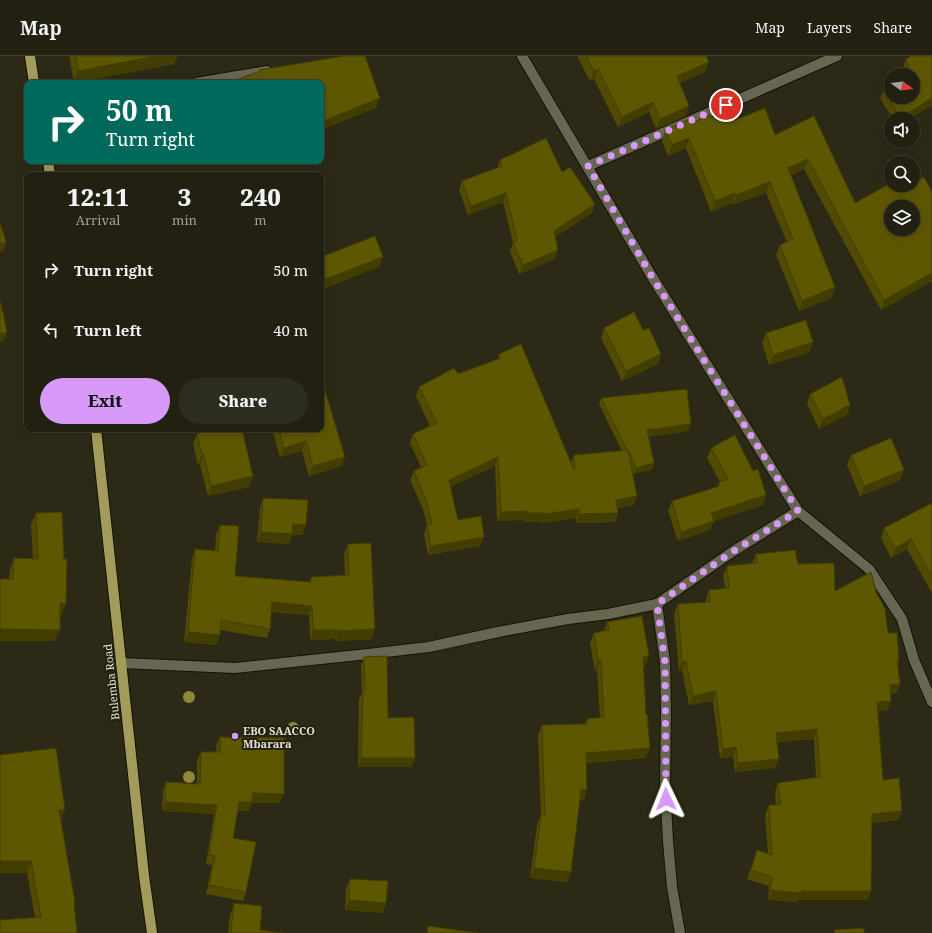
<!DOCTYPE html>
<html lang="en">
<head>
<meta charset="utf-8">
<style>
  :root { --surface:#212011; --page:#2d2d1f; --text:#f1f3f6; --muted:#a2a39f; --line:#3e3e31; --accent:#d89af8 }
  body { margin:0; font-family:"Noto Serif",serif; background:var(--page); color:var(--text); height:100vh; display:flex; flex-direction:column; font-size:15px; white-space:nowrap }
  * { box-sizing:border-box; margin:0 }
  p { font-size:13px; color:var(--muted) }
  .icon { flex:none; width:22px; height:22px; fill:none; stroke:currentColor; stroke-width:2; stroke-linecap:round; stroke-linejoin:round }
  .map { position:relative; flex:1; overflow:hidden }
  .sheet { position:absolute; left:24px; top:116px; width:300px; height:260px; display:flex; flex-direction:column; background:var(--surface); border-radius:8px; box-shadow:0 2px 10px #0003,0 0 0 1px var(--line) }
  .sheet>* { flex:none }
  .hud { position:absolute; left:24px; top:24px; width:300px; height:84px; border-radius:8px; box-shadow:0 2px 10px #0003,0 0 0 1px var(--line); background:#00695c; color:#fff; overflow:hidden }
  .needle { width:26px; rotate:105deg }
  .controls { position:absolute; left:884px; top:12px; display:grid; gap:8px }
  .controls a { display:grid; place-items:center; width:36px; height:36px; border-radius:50%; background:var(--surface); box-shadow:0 2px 10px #0003,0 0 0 1px var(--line); font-size:20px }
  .pin { position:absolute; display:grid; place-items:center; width:34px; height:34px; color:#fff; margin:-17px; border:2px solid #fff; border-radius:50%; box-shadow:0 1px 4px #0007 }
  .me { position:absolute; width:44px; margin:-22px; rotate:358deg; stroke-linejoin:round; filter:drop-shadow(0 0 3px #0008) }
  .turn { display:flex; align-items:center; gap:14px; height:84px; padding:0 16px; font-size:18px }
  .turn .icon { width:52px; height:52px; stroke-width:2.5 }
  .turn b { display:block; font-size:28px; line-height:34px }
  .eta { display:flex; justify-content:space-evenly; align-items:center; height:68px; text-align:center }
  .eta b { font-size:24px; font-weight:800; line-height:28px }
  .button { display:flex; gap:8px; margin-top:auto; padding:8px 16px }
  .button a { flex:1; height:46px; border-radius:24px; background:var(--accent); color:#111; font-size:16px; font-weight:800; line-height:46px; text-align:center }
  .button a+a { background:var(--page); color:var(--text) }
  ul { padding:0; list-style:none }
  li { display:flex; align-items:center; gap:12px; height:60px; padding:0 16px }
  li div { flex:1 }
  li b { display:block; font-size:15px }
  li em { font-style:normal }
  header { display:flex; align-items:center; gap:24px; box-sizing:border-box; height:56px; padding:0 20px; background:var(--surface); border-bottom:1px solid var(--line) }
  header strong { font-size:19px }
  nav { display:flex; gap:22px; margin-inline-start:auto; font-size:14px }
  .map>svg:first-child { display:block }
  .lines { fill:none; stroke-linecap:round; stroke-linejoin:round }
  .minor-casing { stroke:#151303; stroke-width:12 }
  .major-casing { stroke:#151303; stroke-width:12 }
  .minor { stroke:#676651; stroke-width:10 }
  .major { stroke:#a29c5a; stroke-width:10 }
  .tree { fill:#908839 }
  .wall { fill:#514b02 }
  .shaded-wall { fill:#423d01 }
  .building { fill:#5e5702; stroke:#423d01; fill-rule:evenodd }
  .route { stroke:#d89af8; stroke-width:7; stroke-dasharray:0 12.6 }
  .poi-dot { fill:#d89af8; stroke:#23210e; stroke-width:1.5 }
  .labels { text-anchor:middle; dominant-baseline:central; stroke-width:4; stroke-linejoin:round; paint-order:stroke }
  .street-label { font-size:11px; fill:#e1e1d5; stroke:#23210e }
  .poi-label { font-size:11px; font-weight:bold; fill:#e1e1d5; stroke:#23210e; text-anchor:start }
</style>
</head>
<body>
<header>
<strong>Map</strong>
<nav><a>Map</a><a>Layers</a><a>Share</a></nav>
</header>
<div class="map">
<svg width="932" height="877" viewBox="0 0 932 877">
  <rect width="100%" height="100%" fill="#2c2a17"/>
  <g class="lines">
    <defs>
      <g id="minor">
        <path d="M522,0L651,219L798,455L869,513L902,563L914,604L932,646"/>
        <path d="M196,27L267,15"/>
        <path d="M588,110L837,0"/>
        <path d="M657,548L665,606L666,654L665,729L668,785L672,831L680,877"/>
        <path d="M121,607L235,612L368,598L429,591L498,576L568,563L608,558L657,548L732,496L798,455"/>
      </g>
      <g id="major">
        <path d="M30,0L34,27"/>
        <path d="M48,105L50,119"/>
        <path d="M96,373L144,820L152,877"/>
      </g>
    </defs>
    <!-- minor casing -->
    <use href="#minor" class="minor-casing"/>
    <!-- major casing -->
    <use href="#major" class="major-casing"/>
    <!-- minor -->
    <use href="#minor" class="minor"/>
    <!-- major -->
    <use href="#major" class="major"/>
  </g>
  <!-- trees -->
  <g class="tree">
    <circle cx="189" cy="641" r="6"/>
    <circle cx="293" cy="672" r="6"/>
    <circle cx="189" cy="721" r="6"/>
  </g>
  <!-- wall -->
  <g class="wall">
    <path d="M69,0H178L177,1L174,8L74,27Z"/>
    <path d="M577,0H706L705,16L680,27L686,60L656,73L649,56L618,71L594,23L590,25Z"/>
    <path d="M932,0V49L909,63H893L880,42L884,34L913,19H906L903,12L906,3Z"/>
    <path d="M814,60L855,147L906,130L932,136V225L881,254L804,113L791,119L835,231L831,242L799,255L776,199L780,189L787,186L766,137L732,149V147L711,156L686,92L668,100L662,85L665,74L696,65L711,62L735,64L775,79Z"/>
    <path d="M500,104L562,116L595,148L592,157L555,181V203L519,218L510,195L513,187L503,146L468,159L459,134L462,125L497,112Z"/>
    <path d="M604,272L643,274L661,298L658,308L622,325L601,282Z"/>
    <path d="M766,277L810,296L769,309L762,287Z"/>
    <path d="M499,298L571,406L574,399L622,395L599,348L601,342L688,375L648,381L652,414L633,418L632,416L634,449L618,452V457L615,466L576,467V462L541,467V466H524V464L497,465L495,410L450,431L458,464L480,490L428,499L424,478L427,469L423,453L410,424L414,415L421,411L410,387L413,378L430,370L416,340L419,331L497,304Z"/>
    <path d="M810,338L850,349L847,359L819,373L807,348Z"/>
    <path d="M272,373H321L342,410L309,420L302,395L280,401Z"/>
    <path d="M197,378L249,431L208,440L200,409H198L193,388Z"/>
    <path d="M711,392L753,415L766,439L763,449L714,465L710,474L678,485L668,455L672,445L717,431L719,426H720L707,402Z"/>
    <path d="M851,399L904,414L900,424L860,440L847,409Z"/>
    <path d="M263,442L303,479H292L289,488L257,486L260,452Z"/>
    <path d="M932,447V537L907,493L891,502L881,482L884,472Z"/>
    <path d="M36,457L61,560H60L55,585H0V523H9L10,514L14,502H33L31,469Z"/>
    <path d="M220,469L235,520L309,526L311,521L345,519L344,498L348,488L372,583L335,585V583L310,584L309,559L271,556L270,573L267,582L220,574V579L216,589L184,586L192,503L195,493L215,495L216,478Z"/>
    <path d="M756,498L798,508L835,535L876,536L888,577L899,603L898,608L900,628L897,637L891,638L888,654L878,655L883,724L898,764L872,767L868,844H798L797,846L768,844L769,830L747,823L757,794L768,798L765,759L769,749H776L775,736L778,727L816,722L814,683L777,686L779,703L775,712L735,716L733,701L720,702L713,645L689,649L682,614L679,615L674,558L678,548L706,546V543L709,534L725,532L723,520L727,510L752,507Z"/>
    <path d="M607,566L649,600L645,610H643L646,702L586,707L584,744H580L567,826L530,822L537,769L541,759L538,679L542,669L585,668L587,663L600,662L597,614L595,615L590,587L594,577L604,575Z"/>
    <path d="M364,601L388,662L412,711H358L359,643L362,637L361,610Z"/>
    <path d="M220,681L280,747H252L249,755H238L233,782L246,836L243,845L206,838L212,809L206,808L214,758L162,755L163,735L166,726L197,728V705L201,696H216V690Z"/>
    <path d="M0,699L61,764L74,848L77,877L35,861L27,817H0Z"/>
    <path d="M350,823L386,847L383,857L345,854L346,833Z"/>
    <path d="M234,847L260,874L283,877H228L230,860Z"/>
  </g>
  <!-- shaded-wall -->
  <g class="shaded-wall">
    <path d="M156,0H178L177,1L174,8L74,27L78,15Z"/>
    <path d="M709,6L705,16L673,30L677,20Z"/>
    <path d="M598,13L594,23L590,25L594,15Z"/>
    <path d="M380,42L376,52L321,74V66Z"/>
    <path d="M932,42V49L909,63H900V62Z"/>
    <path d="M653,46L649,56L618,71L622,61Z"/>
    <path d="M689,50L686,60L656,73L660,63Z"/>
    <path d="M689,82L686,92L668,100L672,89Z"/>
    <path d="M808,103L804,113L784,123L788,112Z"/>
    <path d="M770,126L766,137L732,149L736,139Z"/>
    <path d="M506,137L503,146L468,159L471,150Z"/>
    <path d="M735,137L732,147L711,156L715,145Z"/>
    <path d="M595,148L592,157L550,184L554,175Z"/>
    <path d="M6,186L3,195L0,196V188Z"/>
    <path d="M558,194L555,203L519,218L523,209Z"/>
    <path d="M383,201L379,211L321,234V225Z"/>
    <path d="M932,217V225L881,254L884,244Z"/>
    <path d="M835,231L831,242L799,255L802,245Z"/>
    <path d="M7,276L3,286H0V278Z"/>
    <path d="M813,286L810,296L769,309L773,299Z"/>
    <path d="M661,298L658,308L622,325L626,315Z"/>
    <path d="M850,349L847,359L819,373L823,363Z"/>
    <path d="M691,368L688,375L644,381L647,374Z"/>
    <path d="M169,373H202L201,375L167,376Z"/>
    <path d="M306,385L302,395L280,401L284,392Z"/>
    <path d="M202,399H204L200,409H198Z"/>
    <path d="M345,401L342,410L309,420L313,410Z"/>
    <path d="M498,401L495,410L446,433L449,424Z"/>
    <path d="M654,407L652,414L633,418L636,412Z"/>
    <path d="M904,414L900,424L860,440L864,430Z"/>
    <path d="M253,420L249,431L208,440L211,430Z"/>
    <path d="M766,439L763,449L708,467L711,457Z"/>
    <path d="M637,440L634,449L613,453L616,444Z"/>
    <path d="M579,453L576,462L541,467L544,458Z"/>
    <path d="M527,455L524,464L497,465L501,456Z"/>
    <path d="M527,457H544L541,466H524Z"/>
    <path d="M618,457L615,466L576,467L579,458Z"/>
    <path d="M714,465L710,474L678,485L681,476Z"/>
    <path d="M293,468L306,469L303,479H292L289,488L257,486L261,476Z"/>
    <path d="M484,481L480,490L428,499L431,490Z"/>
    <path d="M911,483L907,493L891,502L895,492Z"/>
    <path d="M272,546L312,550L309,559L269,555Z"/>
    <path d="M60,547L66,548L61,560L56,559Z"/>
    <path d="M0,573L60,574L55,585H0Z"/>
    <path d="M375,573L372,583L335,585L338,575Z"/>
    <path d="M313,574H338L335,583L310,584Z"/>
    <path d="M188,576L220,579L216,589L184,586Z"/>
    <path d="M649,600L645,610L639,611L643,601Z"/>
    <path d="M598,604H601L597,614L595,615Z"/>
    <path d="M686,605L682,614L679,615L682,606Z"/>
    <path d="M900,628L897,637L887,638L890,629Z"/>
    <path d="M716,635L713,645L689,649L693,640Z"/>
    <path d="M891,645L888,654L874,656L877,646Z"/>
    <path d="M817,673L814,683L773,686L776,677Z"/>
    <path d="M736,691L733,701L720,702L723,693Z"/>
    <path d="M650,692L646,702L582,707L586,697Z"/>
    <path d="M361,702H415L412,711H358Z"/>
    <path d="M779,703L775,712L735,716L738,707Z"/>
    <path d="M587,733L584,744H577L581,734Z"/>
    <path d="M253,737L284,738L280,747H252L249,755H236L239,746Z"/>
    <path d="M165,746L217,749L214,758L162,755Z"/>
    <path d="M65,753L61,765L59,754Z"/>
    <path d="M902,755L898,764L868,767L872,758Z"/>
    <path d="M0,805H31L27,817H0Z"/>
    <path d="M534,812L571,816L567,826L530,822Z"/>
    <path d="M771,834L801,835H871L868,844H798L797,846L768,844Z"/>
    <path d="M349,844L386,847L383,857L345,854Z"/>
  </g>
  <!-- building -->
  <g class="building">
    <path d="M76,0H156L78,15Z"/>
    <path d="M344,0H365L380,42L321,66V27H228L258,16L260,14Z"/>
    <path d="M586,0H706L709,6L677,20L689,50L660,63L653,46L622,61L598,13L594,15Z"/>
    <path d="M911,0H932V42L900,62L884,34L891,29V41H913V19H908L911,17L906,3Z"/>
    <path d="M765,52L775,79L814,60L855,147L891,127V129H905L906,130L909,129H913V127L924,121L932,136V217L884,244L808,103L788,112L835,231L802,245L780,189L793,183L770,126L736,139L735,137L715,145L689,82L672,89L665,74L694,61L696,65L710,59L711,62L730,54L735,64ZM891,151H913V173H891Z"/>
    <path d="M546,82L562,116L570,111L595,148L554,175L558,194L523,209L513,186L517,184L506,137L471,150L462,125L502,110L500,104Z"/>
    <path d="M0,166L6,186L0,188Z"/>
    <path d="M375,180L383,201L321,225V201Z"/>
    <path d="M0,243L7,276L0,278Z"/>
    <path d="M634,256L643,274L649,272L661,298L626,315L604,272Z"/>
    <path d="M806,264L813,286L773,299L766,277Z"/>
    <path d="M521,288L574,414L575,413L574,399L628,394L637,440L616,444L618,457L579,458V453L544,458V457H527V455L501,456L498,401L449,424L458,464L481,460L484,481L431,490L427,469L432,468L426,444L414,415L427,409L413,378L437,367L419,331L454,312L458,318L501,302L499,298Z"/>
    <path d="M842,321L850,349L823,363L810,338Z"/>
    <path d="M321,328H323L345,401L313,410L306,385L284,392L279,373H321Z"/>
    <path d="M687,333L691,368L647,374L654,407L636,412L628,394H627L601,342Z"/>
    <path d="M208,373H242L253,420L211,430L204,399H202L197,378Z"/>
    <path d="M735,379L753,415L758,413L766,439L711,457L714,465L681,476L672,445L720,430L719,426L728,423L711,392Z"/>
    <path d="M891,382L904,414L864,430L851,399Z"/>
    <path d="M263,442L308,444L306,469L293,468L292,478L261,476Z"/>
    <path d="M932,447V520L911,483L895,492L884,472Z"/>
    <path d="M62,456L64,503H67L66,548L60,547V574L0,573V523H13L14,502L38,503L36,457Z"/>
    <path d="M220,469L239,470L235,520L311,526V521L349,519L348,488L371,487L375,573L338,575V574H313L312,550L272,546L270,573L221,564L220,579L188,576L195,493L218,495Z"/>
    <path d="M795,494L798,508L834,507L835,535L871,516L876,536L885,553L888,577H897L899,603L897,604L900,628L890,629L891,645L877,646L883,724L899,722L902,755L872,758L871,835H801L800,837L771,834L772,821L751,814L757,794L772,799L769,749H781L778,727L820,721L817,673L776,677L779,703L738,707L736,691L723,693L716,635L693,640L686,605L682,606L678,548L710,546L709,534L729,532L727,510L757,507L756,498Z"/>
    <path d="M642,560L649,600L643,601L646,658H647L650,692L586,697L587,733L581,734L571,816L534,812L541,759H545L542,669L587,668V663L604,661L601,604H598L594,577L609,574L607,566Z"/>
    <path d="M387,600L388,662L414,661L415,702H361L363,634H365L364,601Z"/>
    <path d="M220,681L284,682V738L253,737L252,746H239L233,782L256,786L246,836L209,829L215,800L209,799L217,749L165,746L166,726L200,728L201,696H220Z"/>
    <path d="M56,692L65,753L59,754L75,846H74L77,877H0V864L41,861L31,805H0V699Z"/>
    <path d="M350,823L388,825L386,847L349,844Z"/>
    <path d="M234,847L262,850L260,874L283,877H231Z"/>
    <path d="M428,870L478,877H427Z"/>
    <path d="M864,872V877H835L834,874Z"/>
  </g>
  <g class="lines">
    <!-- route -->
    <path class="route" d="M666,743L665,606L657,548L732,496L798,455L651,219L588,110L726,49"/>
  </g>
  <!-- markers -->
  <circle class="poi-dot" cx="235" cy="680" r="4"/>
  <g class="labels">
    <!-- street labels -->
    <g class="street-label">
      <text transform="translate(111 626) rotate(-96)">Bulemba Road</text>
    </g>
    <!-- poi labels -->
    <g class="poi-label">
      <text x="243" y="674">EBO SAACCO<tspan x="243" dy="13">Mbarara</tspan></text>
    </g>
  </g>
</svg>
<div class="controls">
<a><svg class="needle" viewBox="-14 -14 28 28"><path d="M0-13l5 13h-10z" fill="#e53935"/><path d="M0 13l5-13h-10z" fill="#a2a39f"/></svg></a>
<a><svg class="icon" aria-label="sound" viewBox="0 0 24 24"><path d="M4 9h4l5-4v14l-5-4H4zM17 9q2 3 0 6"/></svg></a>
<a><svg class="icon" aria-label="search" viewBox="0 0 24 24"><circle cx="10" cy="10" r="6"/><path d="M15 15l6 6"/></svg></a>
<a><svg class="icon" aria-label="layers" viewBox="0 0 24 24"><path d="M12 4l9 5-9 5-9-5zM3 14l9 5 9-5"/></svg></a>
</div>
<div class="pin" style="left:726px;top:49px;background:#d93025"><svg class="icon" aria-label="arrive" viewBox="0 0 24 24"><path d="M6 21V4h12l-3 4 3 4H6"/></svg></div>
<svg class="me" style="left:666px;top:743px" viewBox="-20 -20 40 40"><path d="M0-17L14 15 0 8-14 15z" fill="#d89af8" stroke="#fff" stroke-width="4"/></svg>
<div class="hud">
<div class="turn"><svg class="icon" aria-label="right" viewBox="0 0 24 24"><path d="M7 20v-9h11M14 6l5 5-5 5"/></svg><div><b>50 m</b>Turn right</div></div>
</div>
<section class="sheet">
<div class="eta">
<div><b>12:11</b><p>Arrival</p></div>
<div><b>3</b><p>min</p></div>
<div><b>240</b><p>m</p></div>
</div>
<ul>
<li><svg class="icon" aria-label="right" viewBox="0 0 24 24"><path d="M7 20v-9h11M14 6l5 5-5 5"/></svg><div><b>Turn right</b></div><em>50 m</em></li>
<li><svg class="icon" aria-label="left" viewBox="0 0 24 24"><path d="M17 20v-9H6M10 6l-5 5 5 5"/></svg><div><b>Turn left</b></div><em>40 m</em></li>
</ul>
<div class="button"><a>Exit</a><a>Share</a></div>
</section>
</div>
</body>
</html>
